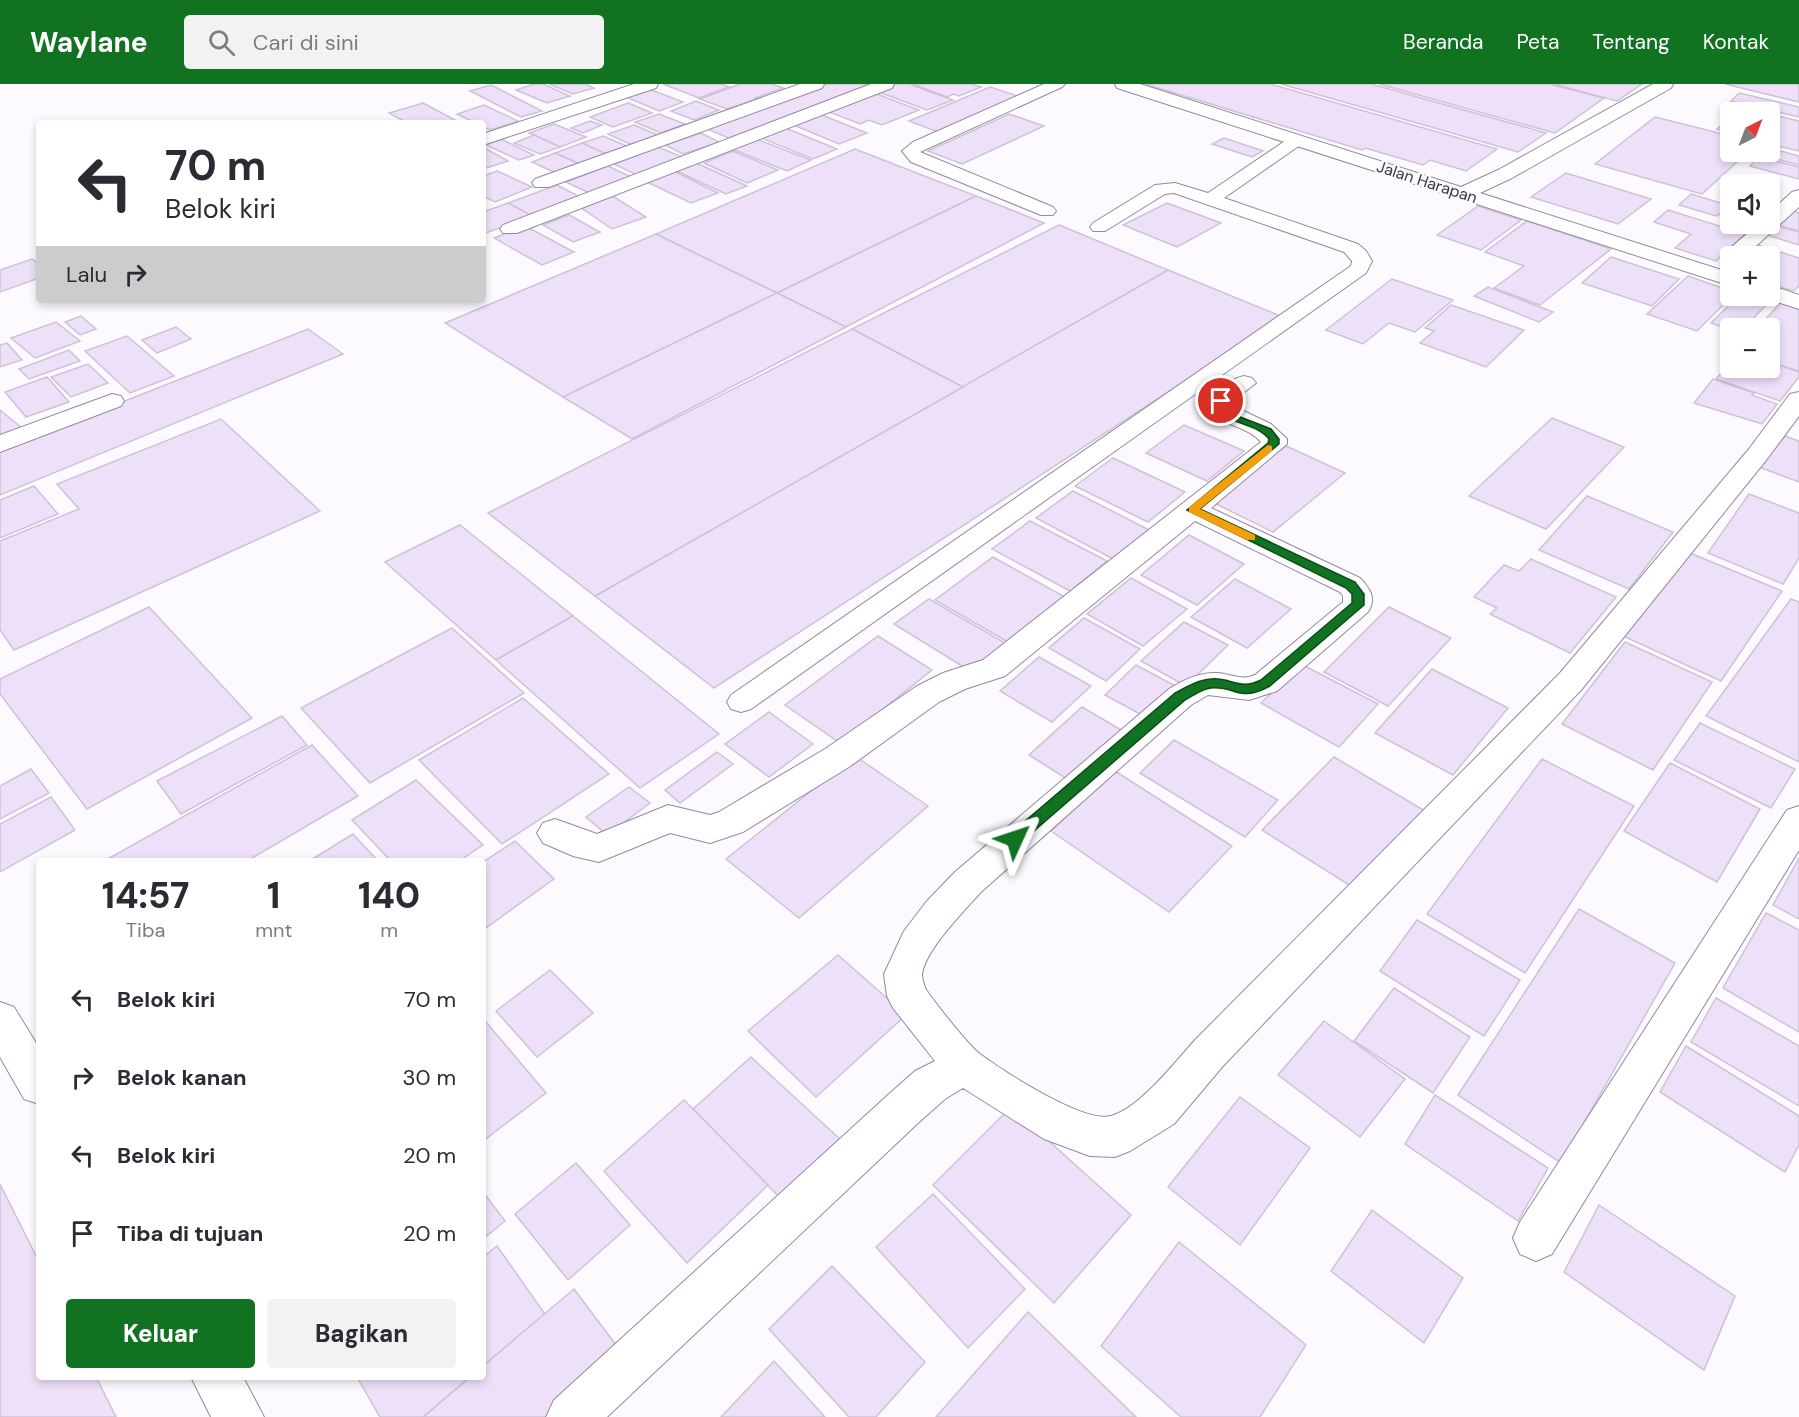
<!DOCTYPE html>
<html lang="id">
<head>
<meta charset="utf-8">
<style>
  :root { --surface:#fff; --page:#f2f2f3; --text:#2b2b33; --muted:#7c7c81; --accent:#117322 }
  body { margin:0; font-family:"DM Sans",sans-serif; background:var(--page); color:var(--text); height:100vh; display:flex; flex-direction:column; font-size:22px; white-space:nowrap }
  * { box-sizing:border-box; margin:0 }
  p { font-size:20px; color:var(--muted) }
  .icon { flex:none; width:33px; height:33px; fill:none; stroke:currentColor; stroke-width:2; stroke-linecap:round; stroke-linejoin:round }
  .map { position:relative; flex:1; overflow:hidden }
  .panel { position:absolute; left:36px; top:774px; width:450px; height:522px; display:flex; flex-direction:column; background:var(--surface); border-radius:6px; box-shadow:0 3px 9px #0003 }
  .panel>* { flex:none }
  .banner { position:absolute; left:36px; top:36px; width:450px; height:183px; border-radius:6px; box-shadow:0 3px 9px #0003; background:#fff; color:var(--text); overflow:hidden }
  .needle { width:39px; rotate:42deg }
  .buttons { position:absolute; left:1720px; top:18px; display:grid; gap:12px }
  .buttons a { display:grid; place-items:center; width:60px; height:60px; border-radius:6px; background:var(--surface); box-shadow:0 3px 9px #0003; font-size:30px }
  .pin { position:absolute; display:grid; place-items:center; width:51px; height:51px; color:#fff; margin:-26px; border:3px solid #fff; border-radius:50%; box-shadow:0 2px 6px #0007 }
  .me { position:absolute; width:66px; margin:-33px; rotate:48deg; stroke-linejoin:round; filter:drop-shadow(0 0 4px #0008) }
  .turn { display:flex; align-items:center; gap:21px; height:126px; padding:0 30px; font-size:27px }
  .turn .icon { width:78px; height:78px; stroke-width:2.5 }
  .turn b { display:block; font-size:42px; line-height:51px }
  .then { display:flex; align-items:center; height:57px; padding:0 30px; background:#0003; gap:12px; font-size:22px }
  .eta { display:flex; justify-content:space-evenly; align-items:center; height:102px; text-align:center }
  .eta b { font-size:36px; font-weight:800; line-height:42px }
  .button { display:flex; gap:12px; margin-top:auto; padding:12px 30px }
  .button a { flex:1; height:69px; border-radius:6px; background:var(--accent); color:#fff; font-size:24px; font-weight:800; line-height:69px; text-align:center }
  .button a+a { background:var(--page); color:var(--text) }
  ul { padding:0; list-style:none }
  li { display:flex; align-items:center; gap:18px; height:78px; padding:0 30px }
  li div { flex:1 }
  li b { display:block; font-size:22px }
  li em { font-style:normal }
  header { display:flex; align-items:center; gap:36px; box-sizing:border-box; height:84px; padding:0 30px; background:var(--accent); color:#fff }
  header strong { font-size:28px }
  nav { display:flex; gap:33px; margin-inline-start:auto; font-size:21px }
  .search { width:420px; height:54px; background:var(--page); display:flex; align-items:center; gap:15px; box-sizing:border-box; padding:0 21px; border-radius:6px; color:var(--muted); font-size:22px }
  .map>svg:first-child { display:block }
  .building { fill:#eee0f9; stroke:#cdc2d6; stroke-width:1.5 }
  .lines { fill:none; stroke-linecap:round; stroke-linejoin:round }
  .lane-casing { stroke:#94899d; stroke-width:2 }
  .street-casing { stroke:#94899d; stroke-width:2 }
  .lane { fill:#fff; fill-rule:evenodd }
  .street { fill:#fff; fill-rule:evenodd }
  .route { fill:#117322; stroke:#0b4b16; stroke-width:1.5 }
  .slow { fill:#f59e0b }
  .labels { text-anchor:middle; dominant-baseline:central; stroke-width:5; stroke-linejoin:round; paint-order:stroke }
  .far-street-label { font-size:16px; fill:#3c3840; stroke:#fcfafe }
</style>
</head>
<body>
<header>
<strong>Waylane</strong>
<div class="search"><svg class="icon" aria-label="search" viewBox="0 0 24 24"><circle cx="10" cy="10" r="6"/><path d="M15 15l6 6"/></svg>Cari di sini</div>
<nav><a>Beranda</a><a>Peta</a><a>Tentang</a><a>Kontak</a></nav>
</header>
<div class="map">
<svg width="1799" height="1333" viewBox="0 0 1799 1333">
  <rect width="100%" height="100%" fill="#fcfafe"/>
  <!-- building -->
  <g class="building">
    <path d="M534,0H543L570,12L547,19L516,6Z"/>
    <path d="M549,0H585L594,4L573,10Z"/>
    <path d="M663,0H721L729,3L699,14Z"/>
    <path d="M740,0H772L783,4L755,14L759,16L727,25L700,15Z"/>
    <path d="M826,0H870L729,54L707,45Z"/>
    <path d="M895,0H909L953,16L927,26L876,7Z"/>
    <path d="M912,0H972L981,3L959,12L954,10L947,13Z"/>
    <path d="M1145,0H1270L1497,65L1466,87L1430,76L1423,81L1365,64L1362,66Z"/>
    <path d="M1281,0H1371L1546,49L1518,68Z"/>
    <path d="M1379,0H1549L1604,14L1555,49Z"/>
    <path d="M1553,0H1642L1617,17Z"/>
    <path d="M1725,0H1799V18Z"/>
    <path d="M491,1L542,27L521,33L470,7Z"/>
    <path d="M990,3L1018,12L938,48L909,37Z"/>
    <path d="M649,5L683,18L659,27L626,13Z"/>
    <path d="M874,9L919,26L882,41L869,36L860,40L827,27Z"/>
    <path d="M1739,9L1799,23V33L1731,17Z"/>
    <path d="M696,17L719,26L694,36L671,27Z"/>
    <path d="M423,19L455,36L444,39H407L389,29Z"/>
    <path d="M628,19L652,29L613,43L590,33Z"/>
    <path d="M484,21L518,37L490,46L483,43V39H476L457,30Z"/>
    <path d="M817,29L867,49L839,60L789,39Z"/>
    <path d="M659,30L685,40L661,49L635,38Z"/>
    <path d="M1009,30L1044,42L962,80L928,67Z"/>
    <path d="M1770,30L1799,37V67L1770,60Z"/>
    <path d="M1655,33L1731,52V68H1748L1702,110L1595,80Z"/>
    <path d="M1731,34V49L1717,45Z"/>
    <path d="M590,37L602,41L583,49L571,44Z"/>
    <path d="M554,40L586,53L560,63L529,49Z"/>
    <path d="M634,41L658,51L632,61L608,50Z"/>
    <path d="M783,43L837,65L813,75L759,53Z"/>
    <path d="M701,49L719,58L683,70L665,61Z"/>
    <path d="M534,51L560,63L540,70L514,59Z"/>
    <path d="M603,52L629,63L608,71L582,59Z"/>
    <path d="M1224,54L1263,67L1252,73L1212,60Z"/>
    <path d="M501,55L534,71L519,76L486,61Z"/>
    <path d="M756,55L811,76L787,87L732,65Z"/>
    <path d="M582,59L608,71L582,81L555,69Z"/>
    <path d="M483,63L508,77L483,85Z"/>
    <path d="M658,63L682,73L637,91L614,80Z"/>
    <path d="M1770,64L1799,72V81L1760,71L1764,68H1770Z"/>
    <path d="M855,65L976,112L777,209L656,150Z"/>
    <path d="M733,67L778,86L747,99L704,79Z"/>
    <path d="M555,69L582,81L558,90L532,78Z"/>
    <path d="M1758,73L1799,83V95L1750,82Z"/>
    <path d="M692,77L747,102L726,110L672,85Z"/>
    <path d="M608,82L631,93L589,109L566,98Z"/>
    <path d="M497,87L532,103L495,118L483,112V92Z"/>
    <path d="M674,87L718,109L691,119L647,98Z"/>
    <path d="M1566,89L1651,115L1618,140L1531,113Z"/>
    <path d="M557,101L582,114L532,132L508,119Z"/>
    <path d="M1691,110L1731,122V133L1720,130L1716,132L1679,121Z"/>
    <path d="M611,111L646,133L612,145L577,121Z"/>
    <path d="M976,112L1044,139L846,243L777,209Z"/>
    <path d="M508,119L532,132L483,150V128Z"/>
    <path d="M1167,119L1221,139L1177,163L1123,141Z"/>
    <path d="M1478,122L1521,136L1481,166L1437,151Z"/>
    <path d="M1668,126L1745,150L1716,177L1675,164L1691,150L1654,138Z"/>
    <path d="M1790,126L1799,129V147L1777,141Z"/>
    <path d="M569,131L600,148L573,158L543,141Z"/>
    <path d="M1527,137L1611,165L1540,221L1494,204L1524,182L1485,168Z"/>
    <path d="M1059,141L1168,186L963,303L852,245Z"/>
    <path d="M525,142L574,168L542,181L494,154Z"/>
    <path d="M1777,142L1799,148V161L1767,151Z"/>
    <path d="M656,150L777,209L563,313L445,239Z"/>
    <path d="M1755,160L1799,174V202L1794,207L1770,200V172H1742Z"/>
    <path d="M1611,173L1679,195L1652,222L1582,199Z"/>
    <path d="M32,175L39,180V194L0,208V186Z"/>
    <path d="M1168,186L1283,233L714,604L595,512Z"/>
    <path d="M1688,192L1731,207L1732,212L1697,247L1647,230Z"/>
    <path d="M1392,195L1453,216L1415,248L1389,239L1363,260L1326,246Z"/>
    <path d="M1488,203L1553,228L1539,238L1474,212Z"/>
    <path d="M777,209L846,243L632,355L563,313Z"/>
    <path d="M1738,212L1767,220L1744,244L1731,246L1711,239Z"/>
    <path d="M1780,219L1799,225V287L1770,278V244H1758Z"/>
    <path d="M1451,221L1524,246L1486,283L1420,259L1434,247L1425,244Z"/>
    <path d="M81,232L96,245L80,251L65,238Z"/>
    <path d="M56,238L80,257L35,274L11,254Z"/>
    <path d="M176,243L191,255L157,269L142,256Z"/>
    <path d="M308,245L343,270L0,411V366Z"/>
    <path d="M852,245L963,303L595,512L488,429Z"/>
    <path d="M127,252L174,292L130,309L85,267Z"/>
    <path d="M7,259L22,276L0,283V261Z"/>
    <path d="M69,266L80,277L29,295L19,285Z"/>
    <path d="M1731,278V284H1770V278L1799,288V293L1780,317L1716,295Z"/>
    <path d="M88,280L108,299L71,313L51,293Z"/>
    <path d="M47,293L69,318L26,333L5,308Z"/>
    <path d="M1713,295L1754,309L1752,311L1777,320L1762,340L1694,319Z"/>
    <path d="M0,326L22,344L0,353Z"/>
    <path d="M1552,334L1624,363L1546,445L1469,412Z"/>
    <path d="M221,335L320,427L14,566L0,546V457L79,425L57,400Z"/>
    <path d="M1184,341L1244,367L1207,397L1146,369Z"/>
    <path d="M1785,352L1799,357V398L1759,383Z"/>
    <path d="M1286,362L1345,389L1273,448L1212,418Z"/>
    <path d="M1113,374L1185,408L1148,438L1075,402Z"/>
    <path d="M34,402L58,430L0,454V416Z"/>
    <path d="M1073,407L1151,447L1115,476L1036,434Z"/>
    <path d="M1749,410L1799,429V474L1783,500L1708,469Z"/>
    <path d="M1587,412L1673,448L1629,505L1539,466Z"/>
    <path d="M1030,437L1107,477L1070,507L992,465Z"/>
    <path d="M460,441L573,532L496,576L385,478Z"/>
    <path d="M1189,451L1244,480L1197,521L1141,491Z"/>
    <path d="M1685,467L1782,507L1721,597L1621,551Z"/>
    <path d="M993,473L1065,513L1008,558L935,516Z"/>
    <path d="M1531,475L1616,513L1570,569L1490,530L1497,524L1474,513L1504,481L1519,487Z"/>
    <path d="M1131,494L1187,525L1143,562L1087,530Z"/>
    <path d="M1235,495L1291,525L1247,564L1191,533Z"/>
    <path d="M929,515L1005,559L970,587L894,540Z"/>
    <path d="M1791,515L1799,518V678L1706,632Z"/>
    <path d="M149,523L252,634L87,725L0,610V595Z"/>
    <path d="M1389,523L1451,554L1388,622L1324,588Z"/>
    <path d="M573,532L719,650L640,704L496,576Z"/>
    <path d="M1084,534L1140,565L1106,597L1049,564Z"/>
    <path d="M1184,538L1228,561L1186,602L1141,577Z"/>
    <path d="M452,544L524,609L370,699L301,624Z"/>
    <path d="M878,552L932,586L840,659L785,621Z"/>
    <path d="M1625,558L1712,598L1653,686L1562,640Z"/>
    <path d="M1039,573L1091,602L1052,638L1000,607Z"/>
    <path d="M1301,580L1378,620L1339,663L1261,619Z"/>
    <path d="M1136,581L1181,605L1151,636L1105,611Z"/>
    <path d="M1432,585L1508,624L1453,691L1375,649Z"/>
    <path d="M523,614L609,690L502,760L419,676Z"/>
    <path d="M1082,623L1128,650L1075,700L1029,671Z"/>
    <path d="M769,628L813,660L769,693L725,660Z"/>
    <path d="M282,632L307,661L181,730L157,697Z"/>
    <path d="M1700,639L1795,685L1771,724L1674,676Z"/>
    <path d="M1174,656L1278,716L1245,753L1140,689Z"/>
    <path d="M312,661L358,712L247,777H104Z"/>
    <path d="M717,668L733,680L680,719L665,706Z"/>
    <path d="M855,672L928,722L799,834L726,775Z"/>
    <path d="M1334,673L1425,727L1357,806L1262,746Z"/>
    <path d="M1542,675L1634,722L1525,889L1427,830Z"/>
    <path d="M1670,679L1760,725L1717,798L1624,747Z"/>
    <path d="M31,685L49,709L0,735V702Z"/>
    <path d="M1115,687L1232,762L1169,828L1051,747Z"/>
    <path d="M416,696L483,761L459,777H391L352,736Z"/>
    <path d="M629,703L650,719L607,751L586,733Z"/>
    <path d="M51,713L75,746L0,788V740Z"/>
    <path d="M353,750L378,777H309Z"/>
    <path d="M515,757L554,795L483,846V778Z"/>
    <path d="M1799,774V835L1773,821Z"/>
    <path d="M1579,825L1675,879L1561,1079L1458,1011Z"/>
    <path d="M1766,829L1799,846V948L1723,904Z"/>
    <path d="M1417,836L1520,896L1484,952L1380,887Z"/>
    <path d="M838,871L906,931L816,1013L748,947Z"/>
    <path d="M550,886L593,929L537,973L496,927Z"/>
    <path d="M1394,904L1470,953L1433,1009L1354,957Z"/>
    <path d="M1716,914L1799,962V1022L1691,958Z"/>
    <path d="M1324,937L1405,995L1360,1053L1278,991Z"/>
    <path d="M486,938L546,1009L483,1057V940Z"/>
    <path d="M1686,962L1799,1032V1061L1785,1088L1660,1008Z"/>
    <path d="M751,973L842,1057L782,1116L693,1025Z"/>
    <path d="M1435,1011L1548,1084L1518,1137L1405,1060Z"/>
    <path d="M1240,1013L1310,1064L1240,1161L1168,1103Z"/>
    <path d="M684,1016L768,1101L687,1179L604,1087Z"/>
    <path d="M1011,1023L1131,1131L1054,1219L933,1101Z"/>
    <path d="M576,1079L630,1141L568,1196L515,1130Z"/>
    <path d="M0,1100L39,1178V1293H96L116,1333H0Z"/>
    <path d="M483,1108L505,1137L483,1155Z"/>
    <path d="M933,1110L1025,1205L968,1264L876,1163Z"/>
    <path d="M1599,1121L1735,1212L1704,1286L1564,1188Z"/>
    <path d="M1372,1126L1463,1194L1424,1259L1331,1187Z"/>
    <path d="M1179,1158L1306,1261L1260,1333H1181L1101,1262Z"/>
    <path d="M497,1162L545,1230L483,1282V1173Z"/>
    <path d="M832,1182L925,1278L876,1333H849L769,1245Z"/>
    <path d="M574,1205L625,1273L558,1333H423L470,1293H483V1282Z"/>
    <path d="M1028,1228L1136,1333H936Z"/>
    <path d="M774,1277L825,1333H721Z"/>
    <path d="M357,1293H470L423,1333H380Z"/>
  </g>
  <g class="lines">
    <defs>
      <g id="lane">
        <path d="M1044,0H1065L1062,3L920,68L1053,123L1056,127L1053,131H1041L911,78L902,67L913,58Z"/>
        <path d="M1297,51L1305,56L1303,59L1224,114L1358,160L1366,167L1372,177L1366,189L751,625L741,628L731,625L727,618L731,611L1351,182L1352,177L1344,168L1174,109L1165,110L1105,147H1093L1090,143L1093,139L1155,101L1175,99L1208,109L1291,53Z"/>
      </g>
      <g id="street">
        <path d="M634,0H658L656,4L483,61V50Z"/>
        <path d="M800,0H824L822,4L549,103H535L532,99L535,95Z"/>
        <path d="M871,0H894L892,4L517,149H503L500,145L503,141Z"/>
        <path d="M1115,0H1140L1461,103L1498,86L1653,0H1673L1671,4L1512,94L1480,109L1731,189V202L1117,4Z"/>
        <path d="M1799,106V123L1745,172H1731V178L1726,176L1723,172L1726,168L1758,140H1770V128L1792,108Z"/>
        <path d="M1770,201L1799,211V225L1762,213L1770,212Z"/>
        <path d="M1244,292L1252,294L1256,299L1234,316L1233,322L1271,340L1287,355V360L1211,424L1360,494C1370,505 1377,514 1368,528L1277,607L1249,616L1208,611L1191,621L981,808C964,827 926,865 922,890C922,894 924,903 927,907C936,920 969,962 980,970C1003,987 1084,1040 1111,1032C1140,1024 1175,978 1195,956L1560,589L1749,365L1790,310L1799,308V332L1767,375L1582,605L1223,982L1174,1040L1130,1067L1115,1073L1090,1072L1044,1055L963,1004L945,1015L918,1039L607,1333H546L554,1316L888,1011L915,987L935,977L893,924L887,912L884,890L904,847L927,817L955,788L1169,605C1183,596 1200,588 1218,589C1231,590 1242,597 1255,591L1343,518V512L1340,508L1195,437L1005,592L965,605L939,618L849,683L743,748L710,759L670,749L599,778L573,772L543,759L537,749L543,739L555,735L597,750L668,721L710,731L719,728L825,665L917,602L943,589L983,576L1261,358C1247,341 1221,343 1208,324C1211,306 1228,296 1244,292Z"/>
        <path d="M112,310L121,312L124,317L121,322L0,368V351Z"/>
        <path d="M1799,722V766L1552,1170L1536,1177L1520,1170L1513,1154L1520,1138L1787,726Z"/>
        <path d="M0,918L14,923L39,964V1020L24,1015L0,973Z"/>
        <path d="M191,1293H243L264,1333H211Z"/>
      </g>
    </defs>
    <!-- lane casing -->
    <use href="#lane" class="lane-casing"/>
    <!-- street casing -->
    <use href="#street" class="street-casing"/>
    <!-- lane -->
    <use href="#lane" class="lane"/>
    <!-- street -->
    <use href="#street" class="street"/>
  </g>
  <!-- route -->
  <path class="route" d="M1217,315H1224L1225,323L1230,329L1271,345L1279,355V360L1200,425L1355,498L1364,510V521L1270,602C1238,619 1237,602 1211,604C1201,605 1193,612 1185,616L1020,759H1009L1007,755L1009,751L1175,609C1186,603 1198,596 1211,595C1231,593 1239,607 1261,596L1352,519V510L1346,504L1187,426L1268,359L1269,355C1255,338 1229,341 1215,324Z"/>
  <!-- slow -->
  <path class="slow" d="M1268,361L1272,362V367L1200,425L1255,451V456H1247L1189,428V423Z"/>
  <g class="labels">
    <!-- far-street labels -->
    <g class="far-street-label">
      <text transform="translate(1427 98) rotate(18)">Jalan Harapan</text>
    </g>
  </g>
</svg>
<div class="buttons">
<a><svg class="needle" viewBox="-14 -14 28 28"><path d="M0-13l5 13h-10z" fill="#e53935"/><path d="M0 13l5-13h-10z" fill="#7c7c81"/></svg></a>
<a><svg class="icon" aria-label="sound" viewBox="0 0 24 24"><path d="M4 9h4l5-4v14l-5-4H4zM17 9q2 3 0 6"/></svg></a>
<a>+</a>
<a>−</a>
</div>
<div class="pin" style="left:1221px;top:317px;background:#d93025"><svg class="icon" aria-label="arrive" viewBox="0 0 24 24"><path d="M6 21V4h12l-3 4 3 4H6"/></svg></div>
<svg class="me" style="left:1015px;top:755px" viewBox="-20 -20 40 40"><path d="M0-17L14 15 0 8-14 15z" fill="#117322" stroke="#fff" stroke-width="4"/></svg>
<div class="banner">
<div class="turn"><svg class="icon" aria-label="left" viewBox="0 0 24 24"><path d="M17 20v-9H6M10 6l-5 5 5 5"/></svg><div><b>70 m</b>Belok kiri</div></div>
<div class="then">Lalu<svg class="icon" aria-label="right" viewBox="0 0 24 24"><path d="M7 20v-9h11M14 6l5 5-5 5"/></svg></div>
</div>
<section class="panel">
<div class="eta">
<div><b>14:57</b><p>Tiba</p></div>
<div><b>1</b><p>mnt</p></div>
<div><b>140</b><p>m</p></div>
</div>
<ul>
<li><svg class="icon" aria-label="left" viewBox="0 0 24 24"><path d="M17 20v-9H6M10 6l-5 5 5 5"/></svg><div><b>Belok kiri</b></div><em>70 m</em></li>
<li><svg class="icon" aria-label="right" viewBox="0 0 24 24"><path d="M7 20v-9h11M14 6l5 5-5 5"/></svg><div><b>Belok kanan</b></div><em>30 m</em></li>
<li><svg class="icon" aria-label="left" viewBox="0 0 24 24"><path d="M17 20v-9H6M10 6l-5 5 5 5"/></svg><div><b>Belok kiri</b></div><em>20 m</em></li>
<li><svg class="icon" aria-label="arrive" viewBox="0 0 24 24"><path d="M6 21V4h12l-3 4 3 4H6"/></svg><div><b>Tiba di tujuan</b></div><em>20 m</em></li>
</ul>
<div class="button"><a>Keluar</a><a>Bagikan</a></div>
</section>
</div>
</body>
</html>
